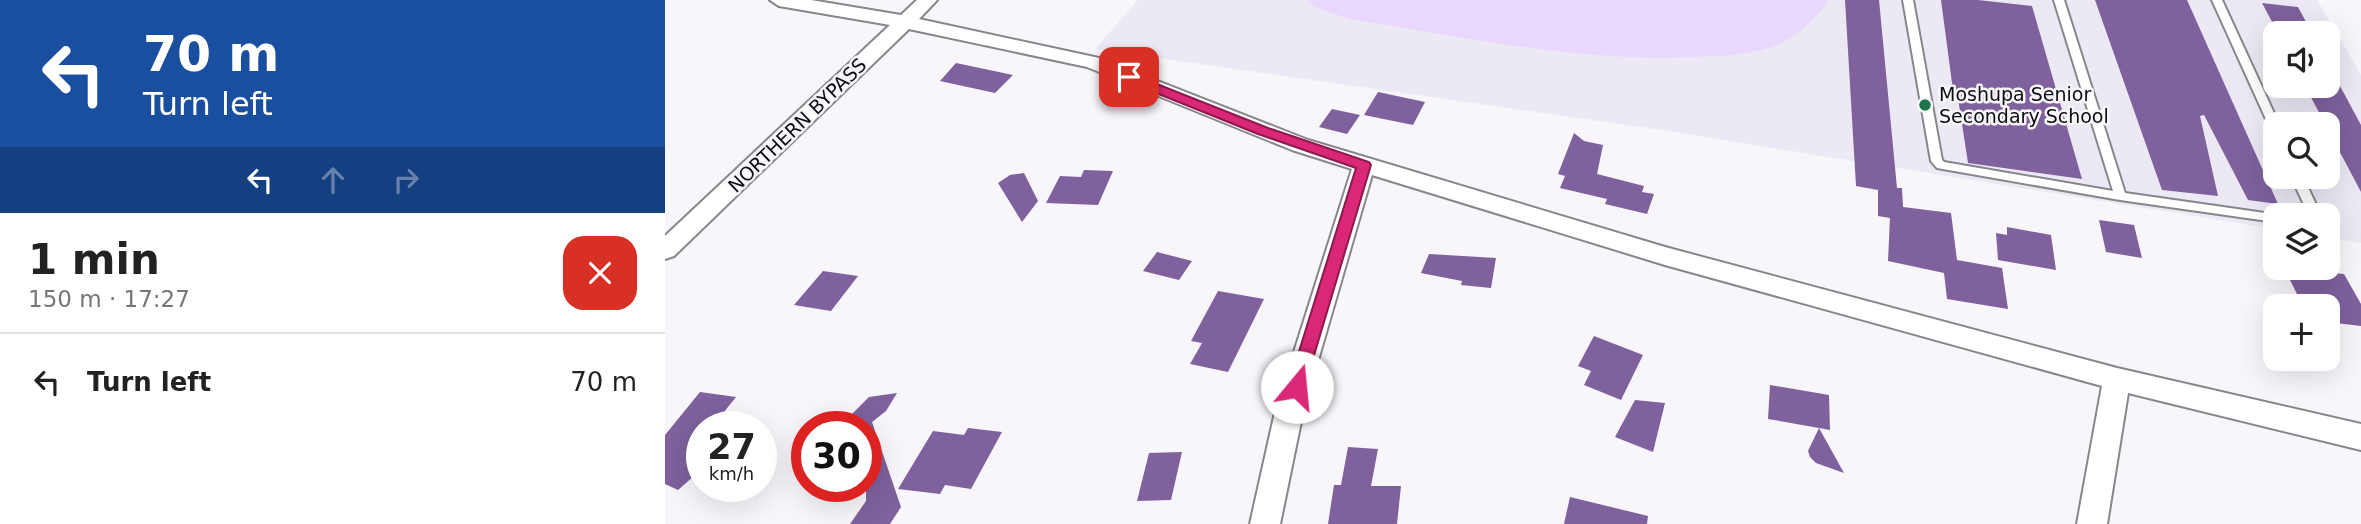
<!DOCTYPE html>
<html lang="en">
<head>
<meta charset="utf-8">
<style>
  :root { --surface:#fff; --page:#f6f6f6; --text:#222; --muted:#767676; --line:#e0e0e0 }
  body { margin:0; font-family:"DejaVu Sans",sans-serif; background:var(--page); color:var(--text); height:100vh; display:flex; flex-direction:column; font-size:26px; white-space:nowrap }
  * { box-sizing:border-box; margin:0 }
  p { font-size:23px; color:var(--muted) }
  .icon { flex:none; width:38px; height:38px; fill:none; stroke:currentColor; stroke-width:2; stroke-linecap:round; stroke-linejoin:round }
  .map { position:relative; flex:1; overflow:hidden }
  .sheet { display:flex; flex-direction:column; background:var(--surface); width:665px }
  .sheet>* { flex:none }
  .guide { background:#1a4fa0; color:#fff; overflow:hidden }
  .buttons { position:absolute; left:1598px; top:21px; display:grid; gap:14px }
  .buttons a { display:grid; place-items:center; width:77px; height:77px; border-radius:14px; background:var(--surface); box-shadow:0 7px 28px #0002; font-size:35px }
  .speed { position:absolute; left:21px; top:411px; display:flex; gap:14px; font-size:35px; font-weight:700; text-align:center }
  .speed>* { display:grid; place-content:center; width:91px; height:91px; border-radius:50%; background:var(--surface); box-shadow:0 7px 28px #0002; line-height:1 }
  .speed small { font-size:18px; font-weight:400 }
  .speed .limit { border:10px solid #d22; background:#fff; color:#111 }
  .pin { position:absolute; display:grid; place-items:center; width:60px; height:60px; color:#fff; margin:-30px; border-radius:14px; box-shadow:0 4px 10px #0006 }
  .me { position:absolute; width:77px; margin:-38px; rotate:17deg; stroke-linejoin:round; filter:drop-shadow(0 0 5px #0008) }
  .turn { display:flex; align-items:center; gap:24px; height:147px; padding:0 28px; font-size:32px }
  .turn .icon { width:91px; height:91px; stroke-width:2.5 }
  .turn b { display:block; font-size:49px; line-height:60px }
  .lanes { display:flex; align-items:center; height:66px; padding:0 28px; background:#0003; justify-content:center; gap:35px; direction:ltr }
  .lanes .off { opacity:.35 }
  .round { display:grid; place-items:center; flex:none; width:74px; height:74px; border-radius:21px; background:var(--page) }
  .overview { display:flex; align-items:center; justify-content:space-between; height:119px; padding:0 28px }
  h1 { font-size:42px; font-weight:800; line-height:52px }
  ul { padding:0; list-style:none }
  li { display:flex; align-items:center; gap:21px; height:98px; padding:0 28px; border-top:2px solid var(--line) }
  li div { flex:1 }
  li b { display:block; font-size:26px }
  li em { font-style:normal }
  main { display:flex; flex:1; min-height:0 }
  .map>svg:first-child { display:block }
  .built { fill:#ece8f4; fill-rule:evenodd }
  .green { fill:#e8d8fd }
  .building { fill:#7e619d }
  .lines { fill:none; stroke-linecap:round; stroke-linejoin:round }
  .lane-casing { stroke:#88868b; stroke-width:4 }
  .street-casing { stroke:#88868b; stroke-width:4 }
  .lane { fill:#fff; fill-rule:evenodd }
  .street { fill:#fff; fill-rule:evenodd }
  .route { fill:#db2777; stroke:#8e194d; stroke-width:2 }
  .poi-dot { fill:#217649; stroke:#f8f5fb; stroke-width:2.5 }
  .labels { text-anchor:middle; dominant-baseline:central; stroke-width:5; stroke-linejoin:round; paint-order:stroke }
  .poi-label { font-size:19px; fill:#0e0d0f; stroke:#f8f5fb; text-anchor:start }
  .street-label { font-size:19px; fill:#0e0d0f; stroke:#f8f5fb }
</style>
</head>
<body>
<main>
<section class="sheet">
<div class="guide">
<div class="turn"><svg class="icon" aria-label="left" viewBox="0 0 24 24"><path d="M17 20v-9H6M10 6l-5 5 5 5"/></svg><div><b>70 m</b>Turn left</div></div>
<div class="lanes"><svg class="icon" aria-label="left" viewBox="0 0 24 24"><path d="M17 20v-9H6M10 6l-5 5 5 5"/></svg><svg class="icon off" aria-label="ahead" viewBox="0 0 24 24"><path d="M12 20V5M6 11l6-6 6 6"/></svg><svg class="icon off" aria-label="right" viewBox="0 0 24 24"><path d="M7 20v-9h11M14 6l5 5-5 5"/></svg></div>
</div>
<div class="overview"><div><h1>1 min</h1><p>150 m · 17:27</p></div><a class="round" style="background:#d93025;color:#fff"><svg class="icon" aria-label="close" viewBox="0 0 24 24"><path d="M6 6l12 12M18 6L6 18"/></svg></a></div>
<ul>
<li><svg class="icon" aria-label="left" viewBox="0 0 24 24"><path d="M17 20v-9H6M10 6l-5 5 5 5"/></svg><div><b>Turn left</b></div><em>70 m</em></li>
</ul>
</section>
<div class="map">
<svg width="1696" height="524" viewBox="0 0 1696 524">
  <rect width="100%" height="100%" fill="#f8f5fb"/>
  <!-- built -->
  <path class="built" d="M473,0H1652L1696,75V243L1663,238L1662,215H1610V229L1004,131L430,49ZM1610,33H1662V86H1610ZM1610,124H1662V177H1610Z"/>
  <!-- green -->
  <path class="green" d="M642,0H1163C1149,23 1124,43 1097,50C1073,56 1047,56 1023,57C910,62 795,36 684,19L650,7Z"/>
  <!-- building -->
  <g class="building">
    <path d="M1180,0H1214L1232,188H1237L1238,207L1286,213L1292,260L1337,268L1343,309L1282,299L1279,273L1223,261L1225,218L1213,216V190L1191,186Z"/>
    <path d="M1276,0H1313L1367,6L1417,179L1303,163L1293,98H1289Z"/>
    <path d="M1430,0H1522L1613,204L1583,200L1539,115L1535,116L1553,196L1497,190Z"/>
    <path d="M1597,3L1633,7L1647,33H1613Z"/>
    <path d="M291,63L348,75L330,93L275,81Z"/>
    <path d="M1640,86H1675L1696,125V192Z"/>
    <path d="M713,92L760,102L748,125L699,115Z"/>
    <path d="M667,109L695,115L682,134L654,127Z"/>
    <path d="M909,133L919,141L938,145L932,174L979,186L977,192L989,194L982,214L940,204L942,199L895,188L900,176L893,174Z"/>
    <path d="M419,170L448,171L433,205L381,203L395,176L416,177Z"/>
    <path d="M359,173L373,201L357,222L333,183L345,175Z"/>
    <path d="M1434,220L1469,225L1477,258L1441,252Z"/>
    <path d="M1342,227L1386,235L1391,270L1333,260L1331,233L1342,235Z"/>
    <path d="M492,252L527,261L514,280L478,271Z"/>
    <path d="M764,254L831,258L826,288L796,285L797,281L756,273Z"/>
    <path d="M1619,268L1679,274L1696,304V326L1662,322V306H1638Z"/>
    <path d="M158,271L193,276L166,311L129,305Z"/>
    <path d="M553,291L599,299L563,372L525,364L537,343L526,341Z"/>
    <path d="M929,336L978,355L956,400L919,385L926,371L913,366Z"/>
    <path d="M1105,385L1164,395L1165,430L1154,428L1179,473L1151,463L1145,457L1143,451L1154,428L1103,419Z"/>
    <path d="M35,392L71,397L47,427H37V469L13,490L0,484V435Z"/>
    <path d="M232,393L221,411L207,422L236,507L225,524H185L201,501V424L186,415L204,397Z"/>
    <path d="M970,400L1000,403L988,452L950,437Z"/>
    <path d="M303,428L337,432L306,489L280,485L275,494L233,489L268,431L299,435Z"/>
    <path d="M683,447L713,449L706,486H736L732,524H663L669,485H676Z"/>
    <path d="M517,452L506,500L472,501L484,453Z"/>
    <path d="M905,497L983,516L982,524H899Z"/>
  </g>
  <g class="lines">
    <defs>
      <g id="lane">
        <path d="M1238,0H1248L1277,160L1279,162L1448,191L1389,0H1399L1460,193L1614,215H1610V222L1455,200L1272,168L1266,161Z"/>
        <path d="M1547,0H1557L1614,124H1610V132L1605,128Z"/>
        <path d="M1626,177H1638L1656,215H1644Z"/>
      </g>
      <path id="street" d="M105,0H146L236,15L252,0H272L254,19L434,58L643,140L1000,247L1452,368L1696,424V450L1463,393L1442,524H1412L1437,386L1000,265L707,175L638,412L615,524H585L610,412L687,169L627,150L422,67L244,29L9,256L0,259V236L225,25L114,6Z"/>
    </defs>
    <!-- lane casing -->
    <use href="#lane" class="lane-casing"/>
    <!-- street casing -->
    <use href="#street" class="street-casing"/>
    <!-- lane -->
    <use href="#lane" class="lane"/>
    <!-- street -->
    <use href="#street" class="street"/>
  </g>
  <!-- route -->
  <path class="route" d="M464,73L603,128L704,162L706,165L638,392L632,395L625,392L623,387L691,168L593,134L459,80V74Z"/>
  <!-- markers -->
  <circle class="poi-dot" cx="1260" cy="105" r="7"/>
  <g class="labels">
    <!-- poi labels -->
    <g class="poi-label">
      <text x="1274" y="94">Moshupa Senior<tspan x="1274" dy="22">Secondary School</tspan></text>
    </g>
    <!-- street labels -->
    <g class="street-label">
      <text transform="translate(132 125) rotate(-44)">NORTHERN BYPASS</text>
    </g>
  </g>
</svg>
<div class="buttons">
<a><svg class="icon" aria-label="sound" viewBox="0 0 24 24"><path d="M4 9h4l5-4v14l-5-4H4zM17 9q2 3 0 6"/></svg></a>
<a><svg class="icon" aria-label="search" viewBox="0 0 24 24"><circle cx="10" cy="10" r="6"/><path d="M15 15l6 6"/></svg></a>
<a><svg class="icon" aria-label="layers" viewBox="0 0 24 24"><path d="M12 4l9 5-9 5-9-5zM3 14l9 5 9-5"/></svg></a>
<a>+</a>
</div>
<div class="speed"><div>27<small>km/h</small></div><div class="limit">30</div></div>
<div class="pin" style="left:464px;top:77px;background:#d93025"><svg class="icon" aria-label="arrive" viewBox="0 0 24 24"><path d="M6 21V4h12l-3 4 3 4H6"/></svg></div>
<svg class="me" style="left:632px;top:387px" viewBox="-20 -20 40 40"><circle r="19" fill="#fff"/><path d="M0-13L10 11 0 6-10 11z" fill="#db2777"/></svg>
</div>
</main>
</body>
</html>
